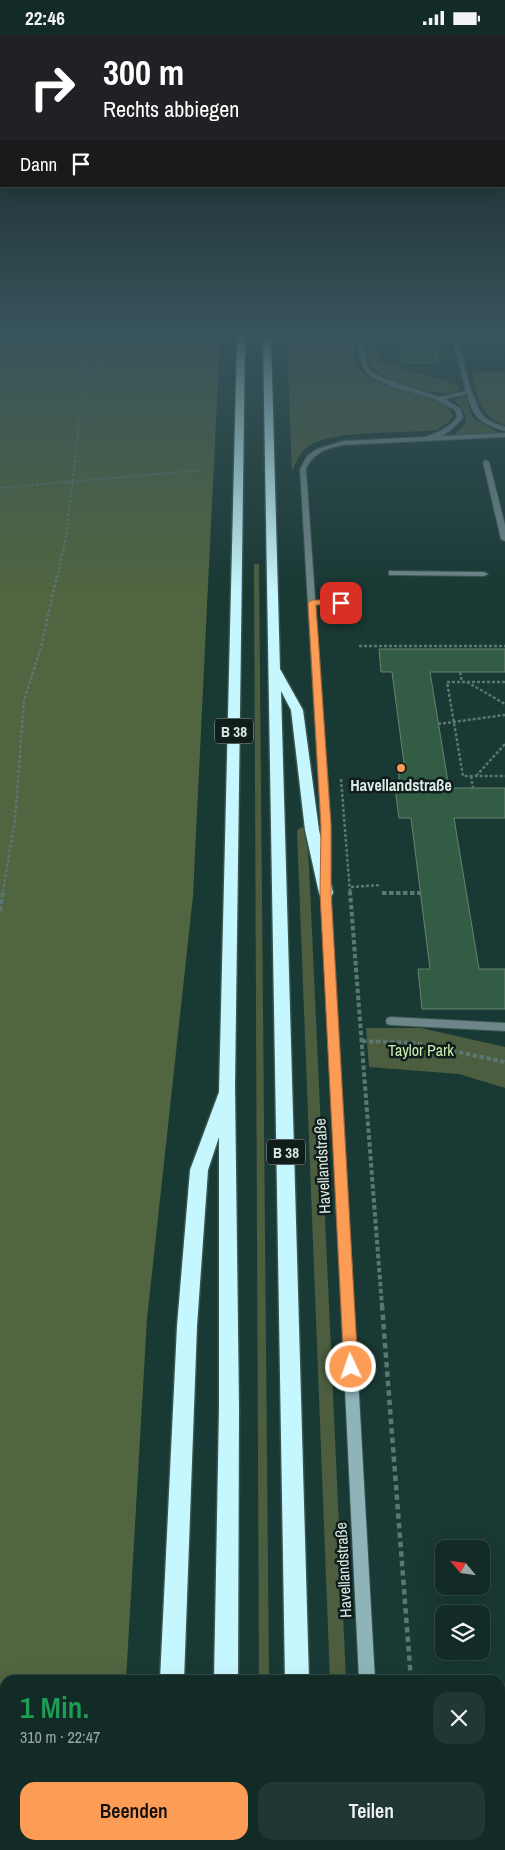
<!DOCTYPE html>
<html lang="de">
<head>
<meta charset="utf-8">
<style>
  :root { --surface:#132b27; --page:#203733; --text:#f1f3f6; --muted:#9da7a7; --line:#324744; --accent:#fd9c55 }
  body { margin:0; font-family:"Archivo Narrow",sans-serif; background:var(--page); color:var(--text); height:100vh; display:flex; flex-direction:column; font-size:19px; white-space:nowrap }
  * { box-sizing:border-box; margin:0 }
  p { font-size:16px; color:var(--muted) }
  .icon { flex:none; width:28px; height:28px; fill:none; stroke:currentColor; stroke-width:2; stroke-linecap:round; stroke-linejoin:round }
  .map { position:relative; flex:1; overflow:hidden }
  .sheet { position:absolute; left:0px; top:1640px; width:505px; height:175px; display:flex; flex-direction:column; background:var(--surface); border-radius:15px 15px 0 0; box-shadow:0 5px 20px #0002,0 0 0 1px var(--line) }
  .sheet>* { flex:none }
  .top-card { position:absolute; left:0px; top:0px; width:505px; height:152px; box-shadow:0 5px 20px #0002,0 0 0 1px var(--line); background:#202124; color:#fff; overflow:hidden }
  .needle { width:32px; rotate:299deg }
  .tools { position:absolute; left:435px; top:1505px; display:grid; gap:10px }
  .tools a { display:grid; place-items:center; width:55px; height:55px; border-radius:10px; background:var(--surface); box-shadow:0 5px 20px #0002,0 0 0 1px var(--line); font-size:25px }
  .pin { position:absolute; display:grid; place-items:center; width:42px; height:42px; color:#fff; margin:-21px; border-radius:10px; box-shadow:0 2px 8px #0006 }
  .me { position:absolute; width:55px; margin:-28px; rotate:357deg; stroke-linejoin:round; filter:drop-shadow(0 0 4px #0008) }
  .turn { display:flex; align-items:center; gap:18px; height:105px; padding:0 20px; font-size:22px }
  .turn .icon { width:65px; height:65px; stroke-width:2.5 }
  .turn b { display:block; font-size:35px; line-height:42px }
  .then { display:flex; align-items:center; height:48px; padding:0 20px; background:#0003; gap:10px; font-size:19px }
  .round { display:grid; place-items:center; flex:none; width:52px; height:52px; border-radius:15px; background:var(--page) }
  .head { display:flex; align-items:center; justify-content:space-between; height:85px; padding:0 20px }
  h1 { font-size:30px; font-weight:600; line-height:38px; color:#1e9e55 }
  .primary-button { display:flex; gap:10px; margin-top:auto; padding:10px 20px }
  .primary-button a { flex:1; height:58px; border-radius:15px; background:var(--accent); color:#111; font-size:20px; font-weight:600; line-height:58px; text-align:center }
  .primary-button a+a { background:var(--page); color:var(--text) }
  .status { display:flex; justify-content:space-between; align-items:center; height:35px; padding:0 25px; background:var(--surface); direction:ltr }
  .status svg { height:14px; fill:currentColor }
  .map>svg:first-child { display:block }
  .green { fill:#4d5e40 }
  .forest { fill:#516540 }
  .building { fill:#325c44; stroke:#688271 }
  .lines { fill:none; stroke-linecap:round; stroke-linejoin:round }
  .lane-casing { stroke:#385550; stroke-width:2 }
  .street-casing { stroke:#385550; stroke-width:2 }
  .secondary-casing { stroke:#385550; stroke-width:2 }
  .highway-casing { stroke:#385550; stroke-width:3 }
  .path-far3 { stroke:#5c7773; stroke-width:2; stroke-dasharray:2.5 2; stroke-linecap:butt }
  .path-far2 { stroke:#5c7773; stroke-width:2.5; stroke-dasharray:3 2; stroke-linecap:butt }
  .path-far1 { stroke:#5c7773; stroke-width:4; stroke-dasharray:4.5 2.5; stroke-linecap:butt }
  .path { stroke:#5c7773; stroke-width:4.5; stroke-dasharray:5.5 4; stroke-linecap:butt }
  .lane { fill:#6e8589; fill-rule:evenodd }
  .street { fill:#6e8589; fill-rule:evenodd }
  .secondary { fill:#8eb4ba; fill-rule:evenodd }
  .highway { fill:#c7f7fe; fill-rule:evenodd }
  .route { fill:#fd9c55; stroke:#a46537 }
  .poi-dot { fill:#fd9c55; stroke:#101d1b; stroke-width:2 }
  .labels { text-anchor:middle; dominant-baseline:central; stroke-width:5; stroke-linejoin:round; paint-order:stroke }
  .shield { fill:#101d1b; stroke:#9caca9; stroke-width:1 }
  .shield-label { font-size:15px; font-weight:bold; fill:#d8e9e6 }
  .poi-label { font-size:16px; font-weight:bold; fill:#d8e9e6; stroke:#101d1b }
  .park-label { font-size:16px; fill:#caeeae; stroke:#101d1b }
  .street-label { font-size:16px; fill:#d8e9e6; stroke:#101d1b }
</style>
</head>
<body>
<div class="status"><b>22:46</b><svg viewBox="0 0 49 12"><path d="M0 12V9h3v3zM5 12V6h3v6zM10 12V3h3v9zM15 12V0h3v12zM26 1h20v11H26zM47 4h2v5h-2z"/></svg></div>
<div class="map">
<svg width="505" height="1815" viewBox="0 0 505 1815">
  <rect width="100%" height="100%" fill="#193934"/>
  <!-- green -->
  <g class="green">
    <path d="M287,303H353C354,311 353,323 357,330C377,364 434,347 453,380L449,387L436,395C405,399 333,394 309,411C300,417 296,427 292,437Z"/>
    <path d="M365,303H370L372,315L377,316L378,325L381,327L451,348L459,352L456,357C437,362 380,347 370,330C366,323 366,311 365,303Z"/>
    <path d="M476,333L477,337H505V390C477,381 478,361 472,337Z"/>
    <path d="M466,361L470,377L474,384L500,398L454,400L466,388C466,377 462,372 453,365Z"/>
    <path d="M254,529H259L269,1645H259Z"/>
    <path d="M301,792L306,794L309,831L346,1645H330L297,796Z"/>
    <path d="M366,993H421L505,1012V1053L459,1039L369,1032Z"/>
  </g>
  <!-- forest -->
  <g class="forest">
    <path d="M0,303H220L193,861L147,1284L126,1645H5V1810H116V1815H0Z"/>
    <path d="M505,1792V1815H442L456,1810H500V1794Z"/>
  </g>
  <!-- building -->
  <g class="building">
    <path d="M397,303H434L439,328H402Z"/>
    <path d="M379,614H505V637H430L449,753H505V783H454L479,934H505V974H422L418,934H430L411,783H399L395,753H400L398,728H404L392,637H381Z"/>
  </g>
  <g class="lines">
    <defs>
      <g id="lane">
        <path d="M357,303H363L365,323L368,333L375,339L385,344L439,362L471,355C481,378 478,383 505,392V396C481,389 473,383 467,359L445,364L461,374L463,382C455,394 439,406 424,405V403C437,397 449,394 457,382L455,375L434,364L393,352L371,342L362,331Z"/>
        <path d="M486,425L489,427L505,490V506L501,504L483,427Z"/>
        <path d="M389,536L484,537L488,539L484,541L392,540H389Z"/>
        <path d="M355,565H358V569L312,570L308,568L312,566Z"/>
        <path d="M391,982L505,988V996L391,990L387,989L386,986L387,983Z"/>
        <path d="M505,1758V1774L500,1776V1760Z"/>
      </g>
      <g id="street">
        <path d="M452,303H458L471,357L466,356Z"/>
        <path d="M505,398V402L343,410C327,413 313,418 306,434L331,791V840L326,844L323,842L321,840V791L300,434L307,421L317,414L343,406Z"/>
      </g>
      <g id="secondary">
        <path d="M326,854L331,858L375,1645H359L321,858Z"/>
        <path d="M366,1810H382L384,1815H368Z"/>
      </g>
      <g id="highway">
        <path d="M237,303H245L235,1051L239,1374L238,1645H214L219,1374V1102L208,1135L197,1291L184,1645H160L177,1291L190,1135L219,1057Z"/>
        <path d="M263,303H271L280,634L303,675L319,795L333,858L331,862L326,863L321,862L319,858L305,795L291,675L281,656L309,1645H285Z"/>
        <path d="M142,1810H177L178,1815H140Z"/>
        <path d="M213,1810H237V1815H211Z"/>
        <path d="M289,1810H313L314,1815H288Z"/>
      </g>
    </defs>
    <!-- lane casing -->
    <use href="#lane" class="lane-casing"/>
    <!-- street casing -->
    <use href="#street" class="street-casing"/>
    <!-- secondary casing -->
    <use href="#secondary" class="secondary-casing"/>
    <!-- highway casing -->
    <use href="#highway" class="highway-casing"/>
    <!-- path-far3 -->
    <g class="path-far3">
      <path d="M484,303L490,324"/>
      <path d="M479,340H505"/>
      <path d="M84,348L108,320L127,303"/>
      <path d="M0,453L203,435"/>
      <path d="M57,543L66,502L89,303"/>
    </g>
    <!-- path-far2 -->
    <g class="path-far2">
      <path d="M359,611H505"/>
      <path d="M460,637L462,647"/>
      <path d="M467,647L505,669"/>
      <path d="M505,647H447L463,741H505"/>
      <path d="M438,689L505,680"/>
      <path d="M471,741L473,753"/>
      <path d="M476,741L505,709"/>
      <path d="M341,744L350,857"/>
      <path d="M351,852L381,850"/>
      <path d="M3,857L15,784L24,666L41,612L57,541"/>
    </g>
    <!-- path-far1 -->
    <g class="path-far1">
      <path d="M350,856L382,1271"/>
      <path d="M382,858H420"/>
      <path d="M0,876L3,856"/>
      <path d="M362,1006L416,1008L505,1027"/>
    </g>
    <!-- path -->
    <g class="path">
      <path d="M382,1270L411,1645"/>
      <path d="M414,1810L415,1815"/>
    </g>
    <!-- lane -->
    <use href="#lane" class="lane"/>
    <!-- street -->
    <use href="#street" class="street"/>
    <!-- secondary -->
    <use href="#secondary" class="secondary"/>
    <!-- highway -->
    <use href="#highway" class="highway"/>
  </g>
  <!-- sky -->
  <linearGradient id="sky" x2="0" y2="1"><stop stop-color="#0e1f1d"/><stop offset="0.54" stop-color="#38545c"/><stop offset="1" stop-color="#38545c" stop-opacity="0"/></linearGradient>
  <rect width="505" height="557" fill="url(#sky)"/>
  <!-- route -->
  <path class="route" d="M341,565L346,568L344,569L316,570L331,791V858L358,1332L356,1337L351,1340L346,1337L344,1332L320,858L321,791L308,568L312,565Z"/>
  <!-- markers -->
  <circle class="poi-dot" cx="401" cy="733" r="5"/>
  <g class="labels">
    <!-- shield labels -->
    <g class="shield">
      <rect x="215" y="683.5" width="38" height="25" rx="4"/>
      <rect x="267" y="1104.5" width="38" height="25" rx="4"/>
    </g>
    <g class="shield-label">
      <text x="234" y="696">B 38</text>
      <text x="286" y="1117">B 38</text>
    </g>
    <!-- poi labels -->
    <g class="poi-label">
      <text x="401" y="750">Havellandstraße</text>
    </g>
    <!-- park labels -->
    <g class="park-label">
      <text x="421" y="1015">Taylor Park</text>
    </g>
    <!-- street labels -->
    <g class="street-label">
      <text transform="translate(322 1131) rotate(-93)">Havellandstraße</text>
      <text transform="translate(343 1535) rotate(-93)">Havellandstraße</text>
    </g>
  </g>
</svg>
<div class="tools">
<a><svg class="needle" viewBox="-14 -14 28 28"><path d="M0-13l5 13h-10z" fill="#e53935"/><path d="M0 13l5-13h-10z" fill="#9da7a7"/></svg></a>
<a><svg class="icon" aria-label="layers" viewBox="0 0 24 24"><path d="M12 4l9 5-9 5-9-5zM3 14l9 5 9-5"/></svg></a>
</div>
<div class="pin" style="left:341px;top:568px;background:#d93025"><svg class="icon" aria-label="arrive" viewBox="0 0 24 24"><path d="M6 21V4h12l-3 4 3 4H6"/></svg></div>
<svg class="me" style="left:351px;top:1332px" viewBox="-20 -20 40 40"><circle r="17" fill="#fd9c55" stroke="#fff" stroke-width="3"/><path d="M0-11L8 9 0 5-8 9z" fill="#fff"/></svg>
<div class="top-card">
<div class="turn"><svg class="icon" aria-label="right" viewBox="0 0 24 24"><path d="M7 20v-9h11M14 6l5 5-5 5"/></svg><div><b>300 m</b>Rechts abbiegen</div></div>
<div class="then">Dann<svg class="icon" aria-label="arrive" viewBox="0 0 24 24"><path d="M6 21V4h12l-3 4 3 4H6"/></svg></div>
</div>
<section class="sheet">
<div class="head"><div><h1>1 Min.</h1><p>310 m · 22:47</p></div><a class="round"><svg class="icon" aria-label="close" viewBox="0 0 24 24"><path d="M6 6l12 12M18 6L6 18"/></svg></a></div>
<div class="primary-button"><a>Beenden</a><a>Teilen</a></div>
</section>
</div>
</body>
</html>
